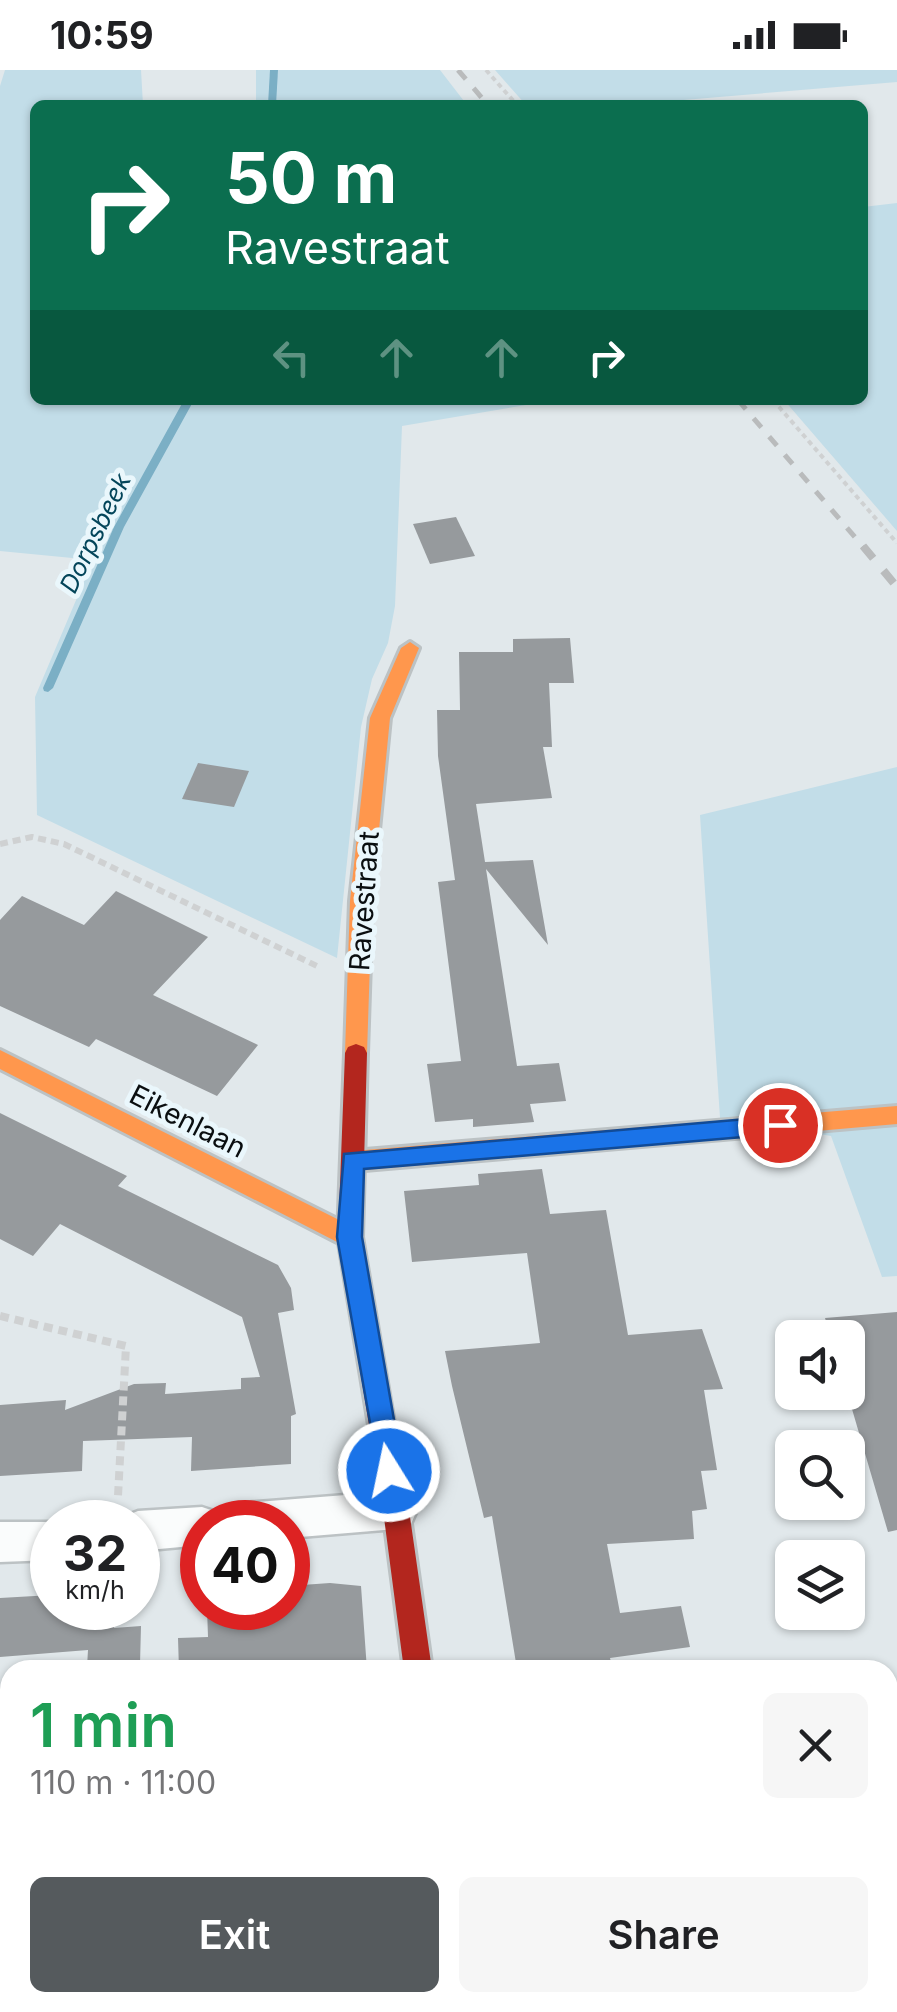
<!DOCTYPE html>
<html lang="en">
<head>
<meta charset="utf-8">
<style>
  :root { --surface:#fff; --page:#f6f6f6; --text:#202124; --muted:#757577; --accent:#555a5d }
  body { margin:0; font-family:Inter,sans-serif; background:var(--page); color:var(--text); height:100vh; display:flex; flex-direction:column; font-size:38px; white-space:nowrap }
  * { box-sizing:border-box; margin:0 }
  p { font-size:32px; color:var(--muted) }
  .icon { flex:none; width:55px; height:55px; fill:none; stroke:currentColor; stroke-width:2; stroke-linecap:round; stroke-linejoin:round }
  .map { position:relative; flex:1; overflow:hidden }
  .sheet { position:absolute; left:0px; top:1590px; width:898px; height:352px; display:flex; flex-direction:column; background:var(--surface); border-radius:30px 30px 0 0; box-shadow:0 2px 8px #0004 }
  .sheet>* { flex:none }
  .hud { position:absolute; left:30px; top:30px; width:838px; height:305px; border-radius:15px; box-shadow:0 2px 8px #0004; background:#0b6e4f; color:#fff; overflow:hidden }
  .controls { position:absolute; left:775px; top:1250px; display:grid; gap:20px }
  .controls a { display:grid; place-items:center; width:90px; height:90px; border-radius:15px; background:var(--surface); box-shadow:0 2px 8px #0004; font-size:50px }
  .speed { position:absolute; left:30px; top:1430px; display:flex; gap:20px; font-size:50px; font-weight:700; text-align:center }
  .speed>* { display:grid; place-content:center; width:130px; height:130px; border-radius:50%; background:var(--surface); box-shadow:0 2px 8px #0004; line-height:1 }
  .speed small { font-size:25px; font-weight:400 }
  .speed .limit { border:15px solid #d22; background:#fff; color:#111 }
  .pin { position:absolute; display:grid; place-items:center; width:85px; height:85px; color:#fff; margin:-42px; border:5px solid #fff; border-radius:50%; box-shadow:0 2px 10px #0007 }
  .me { position:absolute; width:110px; margin:-55px; rotate:350deg; stroke-linejoin:round; filter:drop-shadow(0 0 8px #0008) }
  .turn { display:flex; align-items:center; gap:35px; height:210px; padding:0 30px; font-size:45px }
  .turn .icon { width:130px; height:130px; stroke-width:2.5 }
  .turn b { display:block; font-size:70px; line-height:85px }
  .lanes { display:flex; align-items:center; height:95px; padding:0 30px; background:#0003; justify-content:center; gap:50px; direction:ltr }
  .lanes .off { opacity:.35 }
  .round { display:grid; place-items:center; flex:none; width:105px; height:105px; border-radius:15px; background:var(--page) }
  .head { display:flex; align-items:center; justify-content:space-between; height:170px; padding:0 30px }
  h1 { font-size:60px; font-weight:600; line-height:75px; color:#1e9e55 }
  .cta { display:flex; gap:20px; margin-top:auto; padding:20px 30px }
  .cta a { flex:1; height:115px; border-radius:15px; background:var(--accent); color:#fff; font-size:40px; font-weight:600; line-height:115px; text-align:center }
  .cta a+a { background:var(--page); color:var(--text) }
  .status { display:flex; justify-content:space-between; align-items:center; height:70px; padding:0 50px; background:var(--surface); direction:ltr }
  .status svg { height:28px; fill:currentColor }
  .map>svg:first-child { display:block }
  .green { fill:#c2dde8 }
  .lines { fill:none; stroke-linecap:round; stroke-linejoin:round }
  .stream { fill:#7bafc5; fill-rule:evenodd }
  .building { fill:#969a9d }
  .street-casing { stroke:#bcc2c4; stroke-width:5 }
  .slow-casing { stroke:#bcc2c4; stroke-width:6 }
  .jam-casing { stroke:#bcc2c4; stroke-width:6 }
  .path-far2 { stroke:#cfd1d2; stroke-width:4; stroke-dasharray:5 4; stroke-linecap:butt }
  .path-far1 { stroke:#cfd1d2; stroke-width:6; stroke-dasharray:8 5; stroke-linecap:butt }
  .path { stroke:#cfd1d2; stroke-width:8; stroke-dasharray:9 6; stroke-linecap:butt }
  .street { fill:#fafcfc; fill-rule:evenodd }
  .slow { fill:#ff974d; fill-rule:evenodd }
  .jam { fill:#b3261e; fill-rule:evenodd }
  .rail-far1 { stroke:#b9bbbc; stroke-width:5; stroke-dasharray:12 12; stroke-linecap:butt }
  .rail { stroke:#b9bbbc; stroke-width:8; stroke-dasharray:16 16; stroke-linecap:butt }
  .route { fill:#1a73e8; stroke:#114b97; stroke-width:2.5 }
  .labels { text-anchor:middle; dominant-baseline:central; stroke-width:10; stroke-linejoin:round; paint-order:stroke }
  .far-water-label { font-size:25px; font-style:italic; fill:#03455a; stroke:#eaf7fc }
  .street-label { font-size:28px; fill:#0a0e10; stroke:#eaf7fc }
</style>
</head>
<body>
<div class="status"><b>10:59</b><svg viewBox="0 0 49 12"><path d="M0 12V9h3v3zM5 12V6h3v6zM10 12V3h3v9zM15 12V0h3v12zM26 1h20v11H26zM47 4h2v5h-2z"/></svg></div>
<div class="map">
<svg width="897" height="1942" viewBox="0 0 897 1942">
  <rect width="100%" height="100%" fill="#e1e8eb"/>
  <!-- green -->
  <g class="green">
    <path d="M5,0H141L143,35H35V330H556L402,356L395,536L388,573L372,609L361,657L337,888L37,745L35,627L93,490L0,481V16Z"/>
    <path d="M256,0H440L467,35H256Z"/>
    <path d="M495,0H897V12L624,35H526Z"/>
    <path d="M897,133V461L784,330H862L863,137Z"/>
    <path d="M897,697V1206L882,1207L831,1066L720,1048L700,745Z"/>
  </g>
  <g class="lines">
    <!-- stream -->
    <g class="stream">
      <path d="M270,0H278L276,35H268Z"/>
      <path d="M184,330H194L124,457L53,618L48,622L44,621L43,618L114,457Z"/>
    </g>
  </g>
  <!-- building -->
  <g class="building">
    <path d="M456,447L475,486L430,494L413,454Z"/>
    <path d="M570,568L574,613H549L552,677H543L552,728L476,734L485,792L533,790L548,875L486,799L517,996L559,993L566,1031L530,1034L534,1052L473,1057V1049L435,1052L427,994L461,991L438,812L455,810L438,686L437,640H460L459,582H513V569Z"/>
    <path d="M198,693L249,701L234,737L182,729Z"/>
    <path d="M116,821L208,867L153,925L258,975L217,1026L96,969L89,977L0,936V850L22,826L84,855Z"/>
    <path d="M0,1043L127,1106L118,1116L278,1195L291,1218L294,1240L278,1243L296,1344L291,1346V1394L191,1401L192,1367L83,1371L82,1401L0,1406V1335L66,1330L65,1340L134,1314L166,1313L165,1324L241,1319V1308L260,1307L242,1247L60,1154L33,1186L0,1169Z"/>
    <path d="M542,1099L550,1144L606,1140L628,1265L702,1259L723,1319L704,1320L717,1400L701,1401L707,1439L692,1441L694,1469L607,1474L620,1543L681,1536L690,1577L610,1588L613,1600H521L520,1593H516L492,1446L484,1448L452,1316L445,1281L540,1273L527,1183L412,1192L404,1121L479,1115L478,1104Z"/>
    <path d="M897,1242V1460L888,1462L847,1322L848,1268H831L825,1248Z"/>
    <path d="M330,1513L361,1516L367,1600H179L178,1568L208,1567L207,1538H288V1516Z"/>
    <path d="M52,1525V1538H115L114,1558L141,1556L140,1594L87,1597L88,1580L0,1587V1528Z"/>
  </g>
  <g class="lines">
    <defs>
      <g id="street">
        <path d="M396,1421L411,1426L417,1440L411,1454L396,1459L288,1468V1452H222L228,1438L243,1433Z"/>
        <path d="M202,1437L217,1442L221,1452H202V1475L138,1481V1452H121L123,1447L138,1441Z"/>
        <path d="M0,1452H55L52,1490L0,1492Z"/>
        <path d="M440,1932H488L489,1942H441Z"/>
      </g>
      <g id="slow">
        <path d="M410,572L419,578L390,648L372,831L367,983L364,989H348L345,983L350,831L370,648L401,578Z"/>
        <path d="M0,980L359,1160L362,1167L359,1174L350,1177L341,1174L0,999Z"/>
        <path d="M897,1036V1054L353,1101L345,1098L341,1091L345,1084L353,1081Z"/>
      </g>
      <path id="jam" d="M356,974L364,977L367,983L362,1167L409,1440L432,1600H404L383,1440L338,1167L345,983L348,977Z"/>
    </defs>
    <!-- street casing -->
    <use href="#street" class="street-casing"/>
    <!-- slow casing -->
    <use href="#slow" class="slow-casing"/>
    <!-- jam casing -->
    <use href="#jam" class="jam-casing"/>
    <!-- path-far2 -->
    <g class="path-far2">
      <path d="M486,0L517,35"/>
      <path d="M773,330L897,473"/>
    </g>
    <!-- path-far1 -->
    <path class="path-far1" d="M0,774L32,767L64,774L317,896"/>
    <!-- path -->
    <path class="path" d="M0,1246L126,1276L118,1426"/>
    <!-- street -->
    <use href="#street" class="street"/>
    <!-- slow -->
    <use href="#slow" class="slow"/>
    <!-- jam -->
    <use href="#jam" class="jam"/>
    <!-- rail-far1 -->
    <g class="rail-far1">
      <path d="M458,0L488,35"/>
      <path d="M738,330L865,479"/>
    </g>
    <!-- rail -->
    <path class="rail" d="M863,476L897,517"/>
  </g>
  <!-- route -->
  <path class="route" d="M780,1046L789,1048L792,1055L789,1062L780,1064L364,1099L362,1167L403,1401L399,1409L389,1413L380,1409L337,1167L344,1084Z"/>
  <g class="labels">
    <!-- far-water labels -->
    <g class="far-water-label">
      <text transform="translate(95 463) rotate(-64)">Dorpsbeek</text>
    </g>
    <!-- street labels -->
    <g class="street-label">
      <text transform="translate(364 831) rotate(-86)">Ravestraat</text>
      <text transform="translate(188 1051) rotate(27)">Eikenlaan</text>
    </g>
  </g>
</svg>
<div class="controls">
<a><svg class="icon" aria-label="sound" viewBox="0 0 24 24"><path d="M4 9h4l5-4v14l-5-4H4zM17 9q2 3 0 6"/></svg></a>
<a><svg class="icon" aria-label="search" viewBox="0 0 24 24"><circle cx="10" cy="10" r="6"/><path d="M15 15l6 6"/></svg></a>
<a><svg class="icon" aria-label="layers" viewBox="0 0 24 24"><path d="M12 4l9 5-9 5-9-5zM3 14l9 5 9-5"/></svg></a>
</div>
<div class="speed"><div>32<small>km/h</small></div><div class="limit">40</div></div>
<div class="pin" style="left:780px;top:1055px;background:#d93025"><svg class="icon" aria-label="arrive" viewBox="0 0 24 24"><path d="M6 21V4h12l-3 4 3 4H6"/></svg></div>
<svg class="me" style="left:389px;top:1401px" viewBox="-20 -20 40 40"><circle r="17" fill="#1a73e8" stroke="#fff" stroke-width="3"/><path d="M0-11L8 9 0 5-8 9z" fill="#fff"/></svg>
<div class="hud">
<div class="turn"><svg class="icon" aria-label="right" viewBox="0 0 24 24"><path d="M7 20v-9h11M14 6l5 5-5 5"/></svg><div><b>50 m</b>Ravestraat</div></div>
<div class="lanes"><svg class="icon off" aria-label="left" viewBox="0 0 24 24"><path d="M17 20v-9H6M10 6l-5 5 5 5"/></svg><svg class="icon off" aria-label="ahead" viewBox="0 0 24 24"><path d="M12 20V5M6 11l6-6 6 6"/></svg><svg class="icon off" aria-label="ahead" viewBox="0 0 24 24"><path d="M12 20V5M6 11l6-6 6 6"/></svg><svg class="icon" aria-label="right" viewBox="0 0 24 24"><path d="M7 20v-9h11M14 6l5 5-5 5"/></svg></div>
</div>
<section class="sheet">
<div class="head"><div><h1>1 min</h1><p>110 m · 11:00</p></div><a class="round"><svg class="icon" aria-label="close" viewBox="0 0 24 24"><path d="M6 6l12 12M18 6L6 18"/></svg></a></div>
<div class="cta"><a>Exit</a><a>Share</a></div>
</section>
</div>
</body>
</html>
